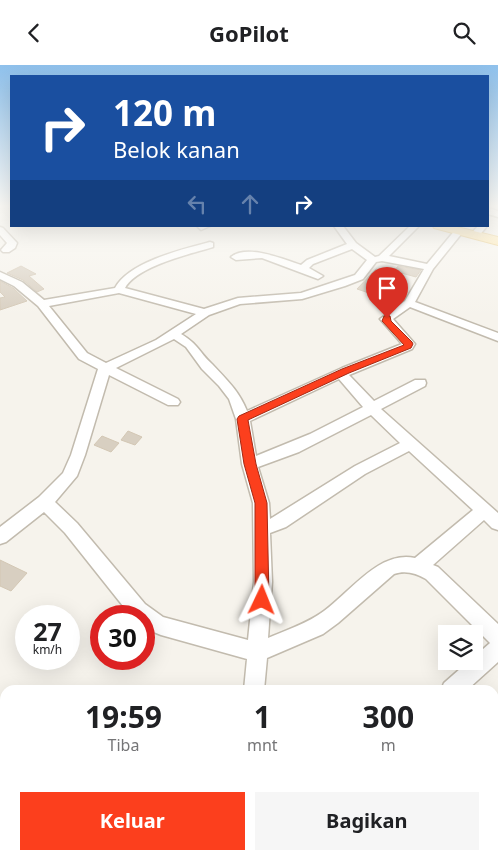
<!DOCTYPE html>
<html lang="id">
<head>
<meta charset="utf-8">
<style>
  :root { --surface:#fff; --page:#f6f6f6; --text:#202124; --muted:#757577; --accent:#fc3f1d }
  body { margin:0; font-family:"Noto Sans",sans-serif; background:var(--page); color:var(--text); height:100vh; display:flex; flex-direction:column; font-size:19px; white-space:nowrap }
  * { box-sizing:border-box; margin:0 }
  p { font-size:16px; color:var(--muted) }
  .icon { flex:none; width:28px; height:28px; fill:none; stroke:currentColor; stroke-width:2; stroke-linecap:round; stroke-linejoin:round }
  .map { position:relative; flex:1; overflow:hidden }
  .details { position:absolute; left:0px; top:620px; width:499px; height:175px; display:flex; flex-direction:column; background:var(--surface); border-radius:15px 15px 0 0; box-shadow:0 5px 20px #0002 }
  .details>* { flex:none }
  .guide { position:absolute; left:10px; top:10px; width:479px; height:152px; border-radius:0px; box-shadow:0 5px 20px #0002; background:#1a4fa0; color:#fff; overflow:hidden }
  .tools { position:absolute; left:438px; top:560px; display:grid; gap:10px }
  .tools a { display:grid; place-items:center; width:45px; height:45px; border-radius:0px; background:var(--surface); box-shadow:0 5px 20px #0002; font-size:25px }
  .speed { position:absolute; left:15px; top:540px; display:flex; gap:10px; font-size:25px; font-weight:700; text-align:center }
  .speed>* { display:grid; place-content:center; width:65px; height:65px; border-radius:50%; background:var(--surface); box-shadow:0 5px 20px #0002; line-height:1 }
  .speed small { font-size:12px; font-weight:400 }
  .speed .limit { border:8px solid #d22; background:#fff; color:#111 }
  .pin { position:absolute; display:grid; place-items:center; width:42px; height:42px; color:#fff; margin:-51px -21px; border-radius:50% 50% 50% 0; rotate:-45deg; box-shadow:0 0 5px #0007 }
  .pin .icon { rotate:45deg }
  .me { position:absolute; width:55px; margin:-28px; rotate:2deg; stroke-linejoin:round; filter:drop-shadow(0 0 4px #0008) }
  .turn { display:flex; align-items:center; gap:18px; height:105px; padding:0 20px; font-size:22px }
  .turn .icon { width:65px; height:65px; stroke-width:2.5 }
  .turn b { display:block; font-size:35px; line-height:42px }
  .lanes { display:flex; align-items:center; height:48px; padding:0 20px; background:#0003; justify-content:center; gap:25px; direction:ltr }
  .lanes .off { opacity:.35 }
  .eta { display:flex; justify-content:space-evenly; align-items:center; height:85px; text-align:center }
  .eta b { font-size:30px; font-weight:700; line-height:35px }
  .action { display:flex; gap:10px; margin-top:auto; padding:10px 20px }
  .action a { flex:1; height:58px; border-radius:0px; background:var(--accent); color:#fff; font-size:20px; font-weight:700; line-height:58px; text-align:center }
  .action a+a { background:var(--page); color:var(--text) }
  header { display:flex; justify-content:space-between; align-items:center; height:65px; padding:0 20px; background:var(--surface); font-size:22px; font-weight:700 }
  .map>svg:first-child { display:block }
  .building { fill:#d8cfc1; stroke:#d3c7b4 }
  .lines { fill:none; stroke-linecap:round; stroke-linejoin:round }
  .minor-casing { stroke:#c2bbae; stroke-width:3 }
  .major-casing { stroke:#e6c16a; stroke-width:2 }
  .minor { fill:#fff; fill-rule:evenodd }
  .major { fill:#ffe39c; fill-rule:evenodd }
  .route { fill:#fc3f1d; stroke:#a42913 }
</style>
</head>
<body>
<header><svg class="icon" aria-label="back" viewBox="0 0 24 24"><path d="M15 5l-7 7 7 7"/></svg>GoPilot<svg class="icon" aria-label="search" viewBox="0 0 24 24"><circle cx="10" cy="10" r="6"/><path d="M15 15l6 6"/></svg></header>
<div class="map">
<svg width="498" height="795" viewBox="0 0 498 795">
  <rect width="100%" height="100%" fill="#f6f3ec"/>
  <!-- building -->
  <g class="building">
    <path d="M21,201L36,209L29,211L44,224L37,227L23,215L7,208Z"/>
    <path d="M398,201L421,205L416,212L394,206Z"/>
    <path d="M376,204L389,208L378,221L387,224L399,209L405,214L390,235L357,224Z"/>
    <path d="M0,216L13,223L27,236L0,245V233L5,232L0,227Z"/>
    <path d="M128,366L142,372L135,380L121,375Z"/>
    <path d="M102,371L119,378L111,387L94,380Z"/>
    <path d="M0,495L27,508L11,526L0,521Z"/>
  </g>
  <g class="lines">
    <defs>
      <g id="minor">
        <path d="M488,143L498,146V152L488,149Z"/>
        <path d="M197,161H210L201,165Z"/>
        <path d="M334,161H343L356,178L375,192L379,191L410,161H419L389,191L427,199L456,164H462V168L433,204L415,237L498,268V276L410,242L393,254L415,279L412,284L349,310L374,336L415,315H425L426,318L425,321L381,344L498,448V465L492,463L484,455L433,500L438,502L498,559V597L467,625H441L444,618L469,596H474V592L490,578L426,514C416,508 405,505 394,509L338,558L323,569L267,593L264,625H244L247,594L161,570L144,563V551H131L65,468L44,447L6,477L0,479V462L39,432L63,408L71,390L98,304L79,294L38,241L14,221L0,214V207L22,217L44,235L115,223C129,197 183,184 210,177L213,178V182C190,189 137,201 125,223L204,244L238,233L301,228L355,210L367,195L352,184L313,199L309,203L323,211L318,214L262,193L236,195L231,192C247,179 283,194 301,200L307,195L347,179ZM382,196L424,204L405,236L380,254L402,279L342,303L247,346C239,326 227,315 212,299C199,287 198,279 181,269L209,250L240,239L302,234L345,221L363,214L376,197ZM119,228L196,249L156,275L106,298L87,288L49,241ZM174,274L186,282L202,304L219,321L229,334L236,354L242,399L253,438L254,517L248,575L163,552L145,539L77,458L55,437L77,411L85,390L109,310L168,340H178L180,337L178,334L116,303ZM339,314L363,342L310,369L256,391L250,356ZM371,350L400,378L355,401L270,454L269,438L258,402L299,387ZM409,386L473,445L415,493C380,485 351,526 324,546C308,558 287,565 268,573L272,517L270,468L286,462L365,409Z"/>
        <path d="M478,161H487L478,172H472L470,170Z"/>
        <path d="M0,162L3,163L17,178L15,183L9,187H3L1,185L7,178L0,170Z"/>
        <path d="M0,651L5,653V681L0,679Z"/>
        <path d="M53,790H79L81,795H55Z"/>
        <path d="M266,790H293L290,795H263Z"/>
        <path d="M330,790H356L358,795H332Z"/>
      </g>
      <path id="major" d="M433,161H453L498,172V180L434,163Z"/>
    </defs>
    <!-- minor casing -->
    <use href="#minor" class="minor-casing"/>
    <!-- major casing -->
    <use href="#major" class="major-casing"/>
    <!-- minor -->
    <use href="#minor" class="minor"/>
    <!-- major -->
    <use href="#major" class="major"/>
  </g>
  <!-- sky -->
  <linearGradient id="sky" x2="0" y2="1"><stop stop-color="#8fc1ec"/><stop offset="0.56" stop-color="#fbfaf6"/><stop offset="1" stop-color="#fbfaf6" stop-opacity="0"/></linearGradient>
  <rect width="498" height="252" fill="url(#sky)"/>
  <!-- route -->
  <path class="route" d="M387,250L390,251L391,256L412,277L413,279L411,283L349,308L248,355L256,399L267,438L269,535L267,539L262,541L257,539L255,535V438L244,399L237,354L239,351L342,304L404,280L382,256L384,251Z"/>
</svg>
<div class="tools">
<a><svg class="icon" aria-label="layers" viewBox="0 0 24 24"><path d="M12 4l9 5-9 5-9-5zM3 14l9 5 9-5"/></svg></a>
</div>
<div class="speed"><div>27<small>km/h</small></div><div class="limit">30</div></div>
<div class="pin" style="left:387px;top:253px;background:#d93025"><svg class="icon" aria-label="arrive" viewBox="0 0 24 24"><path d="M6 21V4h12l-3 4 3 4H6"/></svg></div>
<svg class="me" style="left:262px;top:535px" viewBox="-20 -20 40 40"><path d="M0-17L14 15 0 8-14 15z" fill="#fc3f1d" stroke="#fff" stroke-width="4"/></svg>
<div class="guide">
<div class="turn"><svg class="icon" aria-label="right" viewBox="0 0 24 24"><path d="M7 20v-9h11M14 6l5 5-5 5"/></svg><div><b>120 m</b>Belok kanan</div></div>
<div class="lanes"><svg class="icon off" aria-label="left" viewBox="0 0 24 24"><path d="M17 20v-9H6M10 6l-5 5 5 5"/></svg><svg class="icon off" aria-label="ahead" viewBox="0 0 24 24"><path d="M12 20V5M6 11l6-6 6 6"/></svg><svg class="icon" aria-label="right" viewBox="0 0 24 24"><path d="M7 20v-9h11M14 6l5 5-5 5"/></svg></div>
</div>
<section class="details">
<div class="eta">
<div><b>19:59</b><p>Tiba</p></div>
<div><b>1</b><p>mnt</p></div>
<div><b>300</b><p>m</p></div>
</div>
<div class="action"><a>Keluar</a><a>Bagikan</a></div>
</section>
</div>
</body>
</html>
